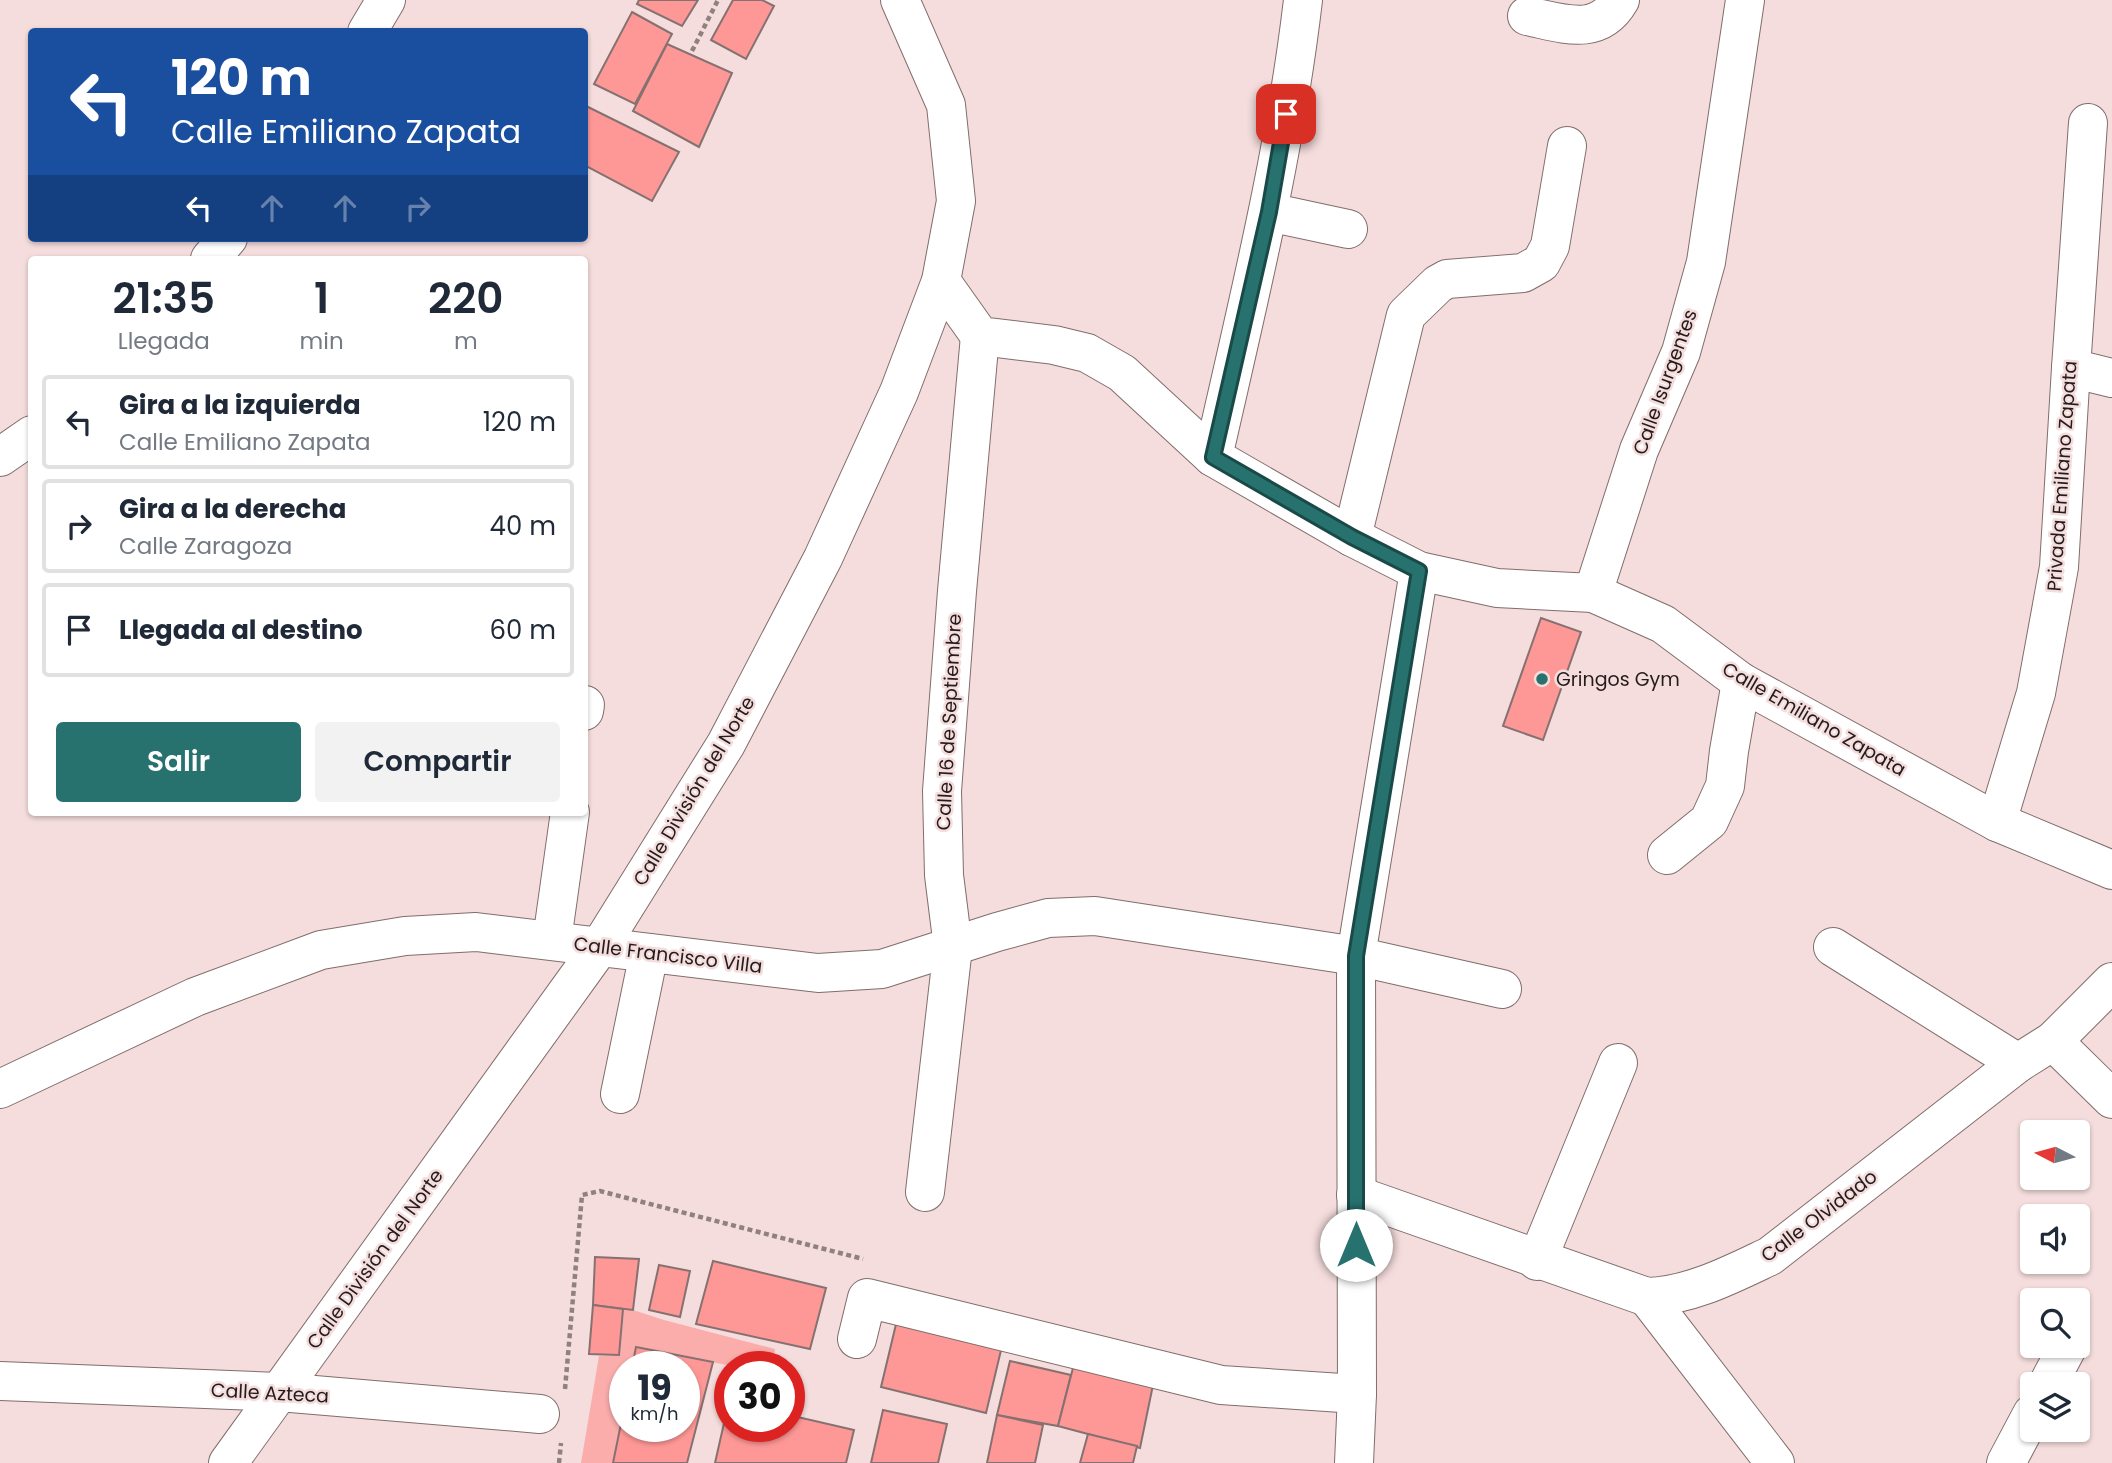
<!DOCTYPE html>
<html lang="es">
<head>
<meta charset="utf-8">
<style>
  :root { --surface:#fff; --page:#f2f2f3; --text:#1f2937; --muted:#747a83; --line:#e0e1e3; --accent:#27726f }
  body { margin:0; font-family:Poppins,sans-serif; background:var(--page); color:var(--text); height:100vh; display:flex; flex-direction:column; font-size:26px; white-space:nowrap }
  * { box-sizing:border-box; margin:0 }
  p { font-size:23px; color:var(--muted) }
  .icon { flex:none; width:38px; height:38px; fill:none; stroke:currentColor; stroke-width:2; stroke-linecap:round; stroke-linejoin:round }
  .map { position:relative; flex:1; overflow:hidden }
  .side { position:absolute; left:28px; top:256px; width:560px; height:560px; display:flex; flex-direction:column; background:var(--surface); border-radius:7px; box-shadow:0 2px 5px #0004 }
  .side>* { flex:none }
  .hud { position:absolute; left:28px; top:28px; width:560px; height:214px; border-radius:7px; box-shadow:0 2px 5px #0004; background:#1a4fa0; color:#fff; overflow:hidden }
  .needle { width:46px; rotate:276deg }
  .fabs { position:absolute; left:2020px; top:1120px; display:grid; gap:14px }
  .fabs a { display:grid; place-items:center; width:70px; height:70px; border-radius:7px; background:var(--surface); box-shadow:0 2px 5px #0004; font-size:35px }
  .speed { position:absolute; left:609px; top:1351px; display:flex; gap:14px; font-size:35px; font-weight:700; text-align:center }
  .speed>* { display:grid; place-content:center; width:91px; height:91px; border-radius:50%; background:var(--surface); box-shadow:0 2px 5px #0004; line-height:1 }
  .speed small { font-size:18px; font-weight:400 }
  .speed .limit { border:10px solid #d22; background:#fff; color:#111 }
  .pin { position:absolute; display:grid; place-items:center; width:60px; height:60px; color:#fff; margin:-30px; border-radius:14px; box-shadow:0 4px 10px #0006 }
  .me { position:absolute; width:77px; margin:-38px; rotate:0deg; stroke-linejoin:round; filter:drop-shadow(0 0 5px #0008) }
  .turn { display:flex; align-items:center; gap:24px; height:147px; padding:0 28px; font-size:32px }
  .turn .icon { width:91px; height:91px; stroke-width:2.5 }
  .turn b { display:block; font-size:49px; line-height:60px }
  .lanes { display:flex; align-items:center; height:66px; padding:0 28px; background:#0003; justify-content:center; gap:35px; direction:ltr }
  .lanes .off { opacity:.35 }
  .eta { display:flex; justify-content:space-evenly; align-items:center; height:119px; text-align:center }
  .eta b { font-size:42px; font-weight:600; line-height:49px }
  .button { display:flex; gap:14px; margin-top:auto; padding:14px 28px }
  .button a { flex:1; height:80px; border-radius:7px; background:var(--accent); color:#fff; font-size:28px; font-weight:600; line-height:80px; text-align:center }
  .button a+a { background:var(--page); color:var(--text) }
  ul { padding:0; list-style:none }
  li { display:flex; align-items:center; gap:21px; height:94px; margin:0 14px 10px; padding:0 14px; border:4px solid var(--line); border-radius:7px }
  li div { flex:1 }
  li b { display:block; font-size:26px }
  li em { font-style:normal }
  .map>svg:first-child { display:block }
  .green { fill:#faadab }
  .building { fill:#fe9897; stroke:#867171; stroke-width:2 }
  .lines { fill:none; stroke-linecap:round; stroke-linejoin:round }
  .minor-casing { stroke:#816d6c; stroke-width:40 }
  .path { stroke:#908080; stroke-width:4.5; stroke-dasharray:5 3.5; stroke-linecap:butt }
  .minor { stroke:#fff; stroke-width:38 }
  .route-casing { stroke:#194a48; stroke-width:18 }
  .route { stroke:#27726f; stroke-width:12 }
  .poi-dot { fill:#27726f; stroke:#f4dddc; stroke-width:2.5 }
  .labels { text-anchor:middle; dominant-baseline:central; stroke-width:5; stroke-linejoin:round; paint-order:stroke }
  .street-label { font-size:19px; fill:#241c1c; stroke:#f4dddc }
  .poi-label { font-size:19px; fill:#241c1c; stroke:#f4dddc; text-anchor:start }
</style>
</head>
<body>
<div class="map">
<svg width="2112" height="1463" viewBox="0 0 2112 1463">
  <rect width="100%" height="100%" fill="#f4dddc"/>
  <!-- green -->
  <path class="green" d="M623,1309L633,1310L664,1320L775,1349L773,1367H738L636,1348L632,1367H625V1404L613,1463H581L599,1356L619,1355Z"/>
  <!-- building -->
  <g class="building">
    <path d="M639,0H698L682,26L637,4Z"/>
    <path d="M733,0H762L774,6L746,59L711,40Z"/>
    <path d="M632,12L672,34L635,104L594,84Z"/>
    <path d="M667,44L732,73L699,147L633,111Z"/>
    <path d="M584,105L679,152L652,201L584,165Z"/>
    <path d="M1541,618L1581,632L1543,740L1503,726Z"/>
    <path d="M595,1257L639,1259L633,1310L593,1305Z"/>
    <path d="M713,1261L826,1288L810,1349L696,1324Z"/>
    <path d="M659,1265L690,1271L680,1317L649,1310Z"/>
    <path d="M593,1305L623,1309L619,1355L589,1354Z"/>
    <path d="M897,1320L1002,1346L986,1413L881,1387Z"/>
    <path d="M636,1347L713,1362L687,1463H613L625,1404V1426H684V1367H632Z"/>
    <path d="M1010,1361L1071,1375L1058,1426L997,1415Z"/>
    <path d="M1074,1364L1153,1385L1140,1448L1058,1426Z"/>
    <path d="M729,1401L730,1426H789V1415L854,1430L846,1463H715Z"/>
    <path d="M883,1410L947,1424L938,1463H871Z"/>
    <path d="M997,1415L1043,1425L1035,1463H987Z"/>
    <path d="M1088,1434L1137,1446L1133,1463H1080Z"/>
  </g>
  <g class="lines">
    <defs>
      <g id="minor">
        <path d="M1527,16C1562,23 1598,38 1620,0"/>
        <path d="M367,32L386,0"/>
        <path d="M1269,212L1348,229"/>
        <path d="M210,259L228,238"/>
        <path d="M941,281L980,336L1054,345L1087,353L1122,373L1213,457L1352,537L1419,571L1497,588L1593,593L1663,624L1741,682L1997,822L2112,870"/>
        <path d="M2071,368L2112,378"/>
        <path d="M0,457L32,435"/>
        <path d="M1213,457C1247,306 1285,154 1303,0"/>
        <path d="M1352,537L1406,315L1438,284L1447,279L1523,273L1541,263L1550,246L1567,146"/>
        <path d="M1593,593L1639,450L1681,352L1706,262L1745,0"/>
        <path d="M584,711L585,705"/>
        <path d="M1997,822L2036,693L2059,567L2071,368L2088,123"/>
        <path d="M1667,855L1709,821L1725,786L1729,751L1741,682"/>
        <path d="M552,940L570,812"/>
        <path d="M1833,947L2018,1063"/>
        <path d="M2053,1041L2112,1099"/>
        <path d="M0,1089L195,997L321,950L405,936L476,932L818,973L882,969L997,932L1048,918L1095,916L1356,956L1502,989"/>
        <path d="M620,1094L649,953"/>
        <path d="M925,1192L953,947L944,875L942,791L957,591L980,336"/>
        <path d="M1356,1195L1647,1297C1690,1296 1732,1274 1770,1256L2018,1063L2053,1041L2112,982"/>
        <path d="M1537,1261L1618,1063"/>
        <path d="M1647,1297L1775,1463"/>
        <path d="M857,1339L867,1298L1221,1385L1357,1394"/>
        <path d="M0,1381L279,1392L540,1414"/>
        <path d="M2048,1384L2068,1346"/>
        <path d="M228,1463L599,948L726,744L823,558L899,392L941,281L956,201L946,105L900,0"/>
        <path d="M1354,1463L1357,1394L1356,956L1419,571"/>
        <path d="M2006,1463L2032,1414"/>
      </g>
    </defs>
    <!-- minor casing -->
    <use href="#minor" class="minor-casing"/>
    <!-- path -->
    <g class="path">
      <path d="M692,51L718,0"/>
      <path d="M565,1389L582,1195L600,1191L863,1259"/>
      <path d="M559,1463L561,1443"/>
    </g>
    <!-- minor -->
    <use href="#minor" class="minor"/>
  </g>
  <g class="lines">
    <defs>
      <path id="route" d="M1286,114L1269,212L1213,457L1352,537L1419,571L1356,956V1245"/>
    </defs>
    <!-- route casing -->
    <use href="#route" class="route-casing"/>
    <!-- route -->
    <use href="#route" class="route"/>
  </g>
  <!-- markers -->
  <circle class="poi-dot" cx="1542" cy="679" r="7"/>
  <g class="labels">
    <!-- street labels -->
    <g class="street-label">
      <text transform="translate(1665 382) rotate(-70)">Calle Isurgentes</text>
      <text transform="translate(2062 476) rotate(-86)">Privada Emiliano Zapata</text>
      <text transform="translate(1814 719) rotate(30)">Calle Emiliano Zapata</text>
      <text transform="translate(949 722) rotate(-87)">Calle 16 de Septiembre</text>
      <text transform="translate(694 791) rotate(-59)">Calle División del Norte</text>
      <text transform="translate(668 955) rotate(7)">Calle Francisco Villa</text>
      <text transform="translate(1819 1216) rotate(-37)">Calle Olvidado</text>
      <text transform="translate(375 1259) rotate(-54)">Calle División del Norte</text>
      <text transform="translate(270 1393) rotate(3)">Calle Azteca</text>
    </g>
    <!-- poi labels -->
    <g class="poi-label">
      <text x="1556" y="679">Gringos Gym</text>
    </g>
  </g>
</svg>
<div class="fabs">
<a><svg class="needle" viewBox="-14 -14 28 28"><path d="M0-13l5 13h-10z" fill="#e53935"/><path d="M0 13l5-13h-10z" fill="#747a83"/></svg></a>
<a><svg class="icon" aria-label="sound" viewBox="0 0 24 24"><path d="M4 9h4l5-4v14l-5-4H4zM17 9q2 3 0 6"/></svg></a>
<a><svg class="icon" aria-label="search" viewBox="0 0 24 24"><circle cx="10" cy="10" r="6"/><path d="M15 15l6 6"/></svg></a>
<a><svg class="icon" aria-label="layers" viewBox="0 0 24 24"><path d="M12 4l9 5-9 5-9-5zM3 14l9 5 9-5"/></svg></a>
</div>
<div class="speed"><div>19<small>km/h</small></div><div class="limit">30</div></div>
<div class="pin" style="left:1286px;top:114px;background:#d93025"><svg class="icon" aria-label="arrive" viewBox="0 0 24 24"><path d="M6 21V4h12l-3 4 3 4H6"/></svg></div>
<svg class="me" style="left:1356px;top:1245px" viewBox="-20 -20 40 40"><circle r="19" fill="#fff"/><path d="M0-13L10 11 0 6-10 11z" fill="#27726f"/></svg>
<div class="hud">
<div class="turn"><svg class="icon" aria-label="left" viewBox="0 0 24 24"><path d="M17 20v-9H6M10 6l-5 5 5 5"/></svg><div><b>120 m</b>Calle Emiliano Zapata</div></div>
<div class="lanes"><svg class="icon" aria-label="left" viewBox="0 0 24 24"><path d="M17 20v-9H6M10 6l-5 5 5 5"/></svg><svg class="icon off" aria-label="ahead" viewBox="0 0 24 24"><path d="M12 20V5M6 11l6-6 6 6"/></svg><svg class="icon off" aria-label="ahead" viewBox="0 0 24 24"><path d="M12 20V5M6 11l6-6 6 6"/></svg><svg class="icon off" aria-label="right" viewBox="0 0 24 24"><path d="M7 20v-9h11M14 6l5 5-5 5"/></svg></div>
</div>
<section class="side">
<div class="eta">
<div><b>21:35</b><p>Llegada</p></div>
<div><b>1</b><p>min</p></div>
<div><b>220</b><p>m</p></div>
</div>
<ul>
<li><svg class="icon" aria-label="left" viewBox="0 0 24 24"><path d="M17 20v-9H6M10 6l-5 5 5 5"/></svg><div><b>Gira a la izquierda</b><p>Calle Emiliano Zapata</p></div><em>120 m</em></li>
<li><svg class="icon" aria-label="right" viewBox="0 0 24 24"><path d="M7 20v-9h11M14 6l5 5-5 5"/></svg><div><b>Gira a la derecha</b><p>Calle Zaragoza</p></div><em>40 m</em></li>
<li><svg class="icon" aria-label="arrive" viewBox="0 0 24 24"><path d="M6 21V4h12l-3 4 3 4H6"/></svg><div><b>Llegada al destino</b></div><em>60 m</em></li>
</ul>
<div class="button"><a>Salir</a><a>Compartir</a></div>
</section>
</div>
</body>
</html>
